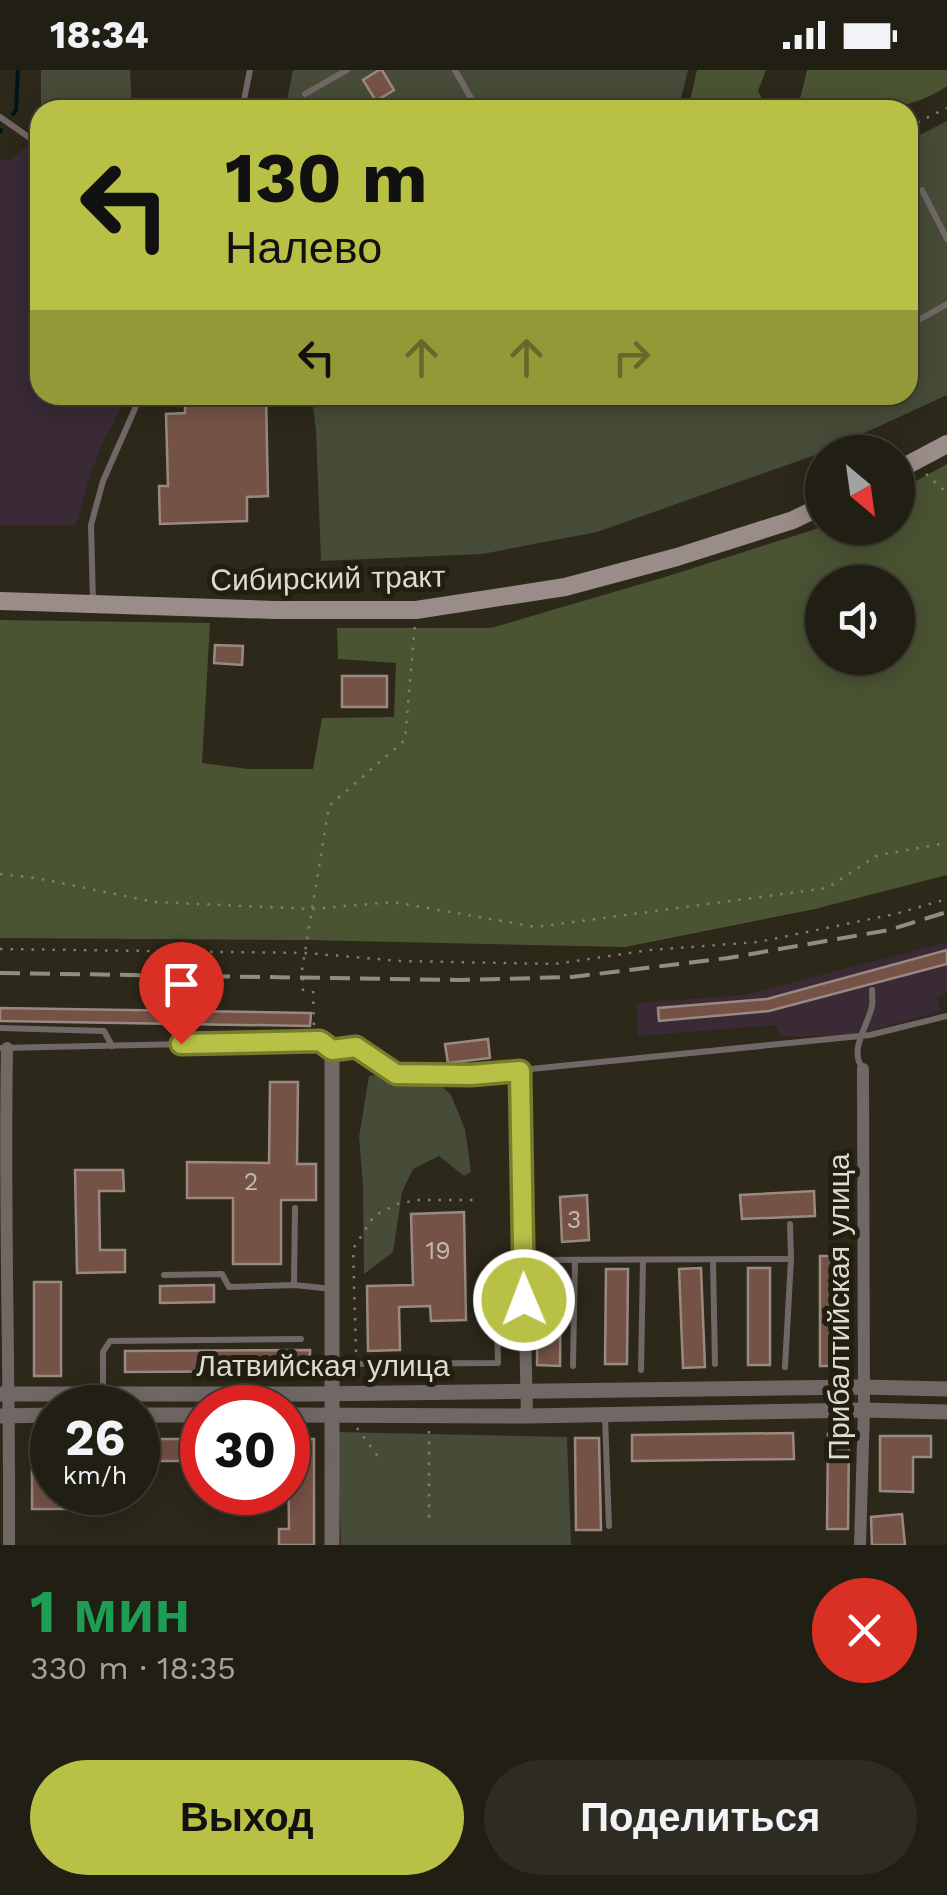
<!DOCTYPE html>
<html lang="ru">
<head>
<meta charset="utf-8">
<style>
  :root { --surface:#211e14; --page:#2d2b22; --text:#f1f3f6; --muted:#a2a2a0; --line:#3e3c34; --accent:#b9c046 }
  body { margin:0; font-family:"Work Sans",sans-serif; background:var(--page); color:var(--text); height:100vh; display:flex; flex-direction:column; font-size:38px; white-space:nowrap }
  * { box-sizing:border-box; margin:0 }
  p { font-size:32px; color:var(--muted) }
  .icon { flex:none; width:55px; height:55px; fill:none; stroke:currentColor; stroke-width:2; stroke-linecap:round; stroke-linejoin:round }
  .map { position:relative; height:1475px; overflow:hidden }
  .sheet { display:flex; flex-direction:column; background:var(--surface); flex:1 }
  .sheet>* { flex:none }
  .banner { position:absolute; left:30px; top:30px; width:888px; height:305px; border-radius:30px; box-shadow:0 5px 25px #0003,0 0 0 2px var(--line); background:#b9c046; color:#111; overflow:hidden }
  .needle { width:65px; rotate:151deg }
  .controls { position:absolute; left:805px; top:365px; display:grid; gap:20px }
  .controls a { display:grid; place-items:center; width:110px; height:110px; border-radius:50%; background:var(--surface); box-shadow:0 5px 25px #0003,0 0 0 2px var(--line); font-size:50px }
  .speed { position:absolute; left:30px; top:1315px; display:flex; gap:20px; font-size:50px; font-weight:700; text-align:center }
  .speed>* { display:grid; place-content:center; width:130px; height:130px; border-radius:50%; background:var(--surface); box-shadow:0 5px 25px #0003,0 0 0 2px var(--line); line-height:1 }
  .speed small { font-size:25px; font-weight:400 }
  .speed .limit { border:15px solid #d22; background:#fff; color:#111 }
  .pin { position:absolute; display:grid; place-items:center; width:85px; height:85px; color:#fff; margin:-102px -42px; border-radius:50% 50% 50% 0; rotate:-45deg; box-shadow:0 0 10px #0007 }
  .pin .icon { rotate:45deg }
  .me { position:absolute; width:110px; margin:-55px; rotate:359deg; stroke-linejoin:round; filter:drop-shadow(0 0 8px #0008) }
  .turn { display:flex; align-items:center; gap:35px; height:210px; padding:0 30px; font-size:45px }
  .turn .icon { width:130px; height:130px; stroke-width:2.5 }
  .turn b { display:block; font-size:70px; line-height:85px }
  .lanes { display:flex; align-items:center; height:95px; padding:0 30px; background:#0003; justify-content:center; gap:50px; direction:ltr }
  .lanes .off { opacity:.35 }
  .round { display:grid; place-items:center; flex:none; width:105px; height:105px; border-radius:52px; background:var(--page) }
  .head { display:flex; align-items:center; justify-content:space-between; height:170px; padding:0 30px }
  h1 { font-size:60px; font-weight:700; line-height:75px; color:#1e9e55 }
  .primary-button { display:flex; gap:20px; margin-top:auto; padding:20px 30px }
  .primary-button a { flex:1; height:115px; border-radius:60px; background:var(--accent); color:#111; font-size:40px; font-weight:700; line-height:115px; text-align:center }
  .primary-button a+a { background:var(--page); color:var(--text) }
  .status { display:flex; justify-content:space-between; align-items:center; height:70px; padding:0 50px; background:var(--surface); direction:ltr }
  .status svg { height:28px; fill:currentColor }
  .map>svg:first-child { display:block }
  .industrial { fill:#392a35 }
  .green { fill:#464c37 }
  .forest { fill:#4a5433; fill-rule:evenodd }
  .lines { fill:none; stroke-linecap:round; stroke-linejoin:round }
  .stream { stroke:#001519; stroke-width:4 }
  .building { fill:#755246; stroke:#9a8881; stroke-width:2.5 }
  .path { stroke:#807d71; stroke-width:2.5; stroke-dasharray:2.5 8; stroke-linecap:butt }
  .service { stroke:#716866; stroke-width:6 }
  .minor { stroke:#716866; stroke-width:12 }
  .tertiary { stroke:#716866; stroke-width:15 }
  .secondary { stroke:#9a8c89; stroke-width:18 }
  .rail { stroke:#918d82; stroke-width:4; stroke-dasharray:20 10; stroke-linecap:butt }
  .route-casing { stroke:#787d2e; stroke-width:25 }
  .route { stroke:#b9c046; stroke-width:18 }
  .labels { text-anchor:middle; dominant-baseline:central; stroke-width:10; stroke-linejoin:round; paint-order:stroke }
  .number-label { font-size:25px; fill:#c3b8ae }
  .street-label { font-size:30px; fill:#dddad1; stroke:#221e10 }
</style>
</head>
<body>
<div class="status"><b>18:34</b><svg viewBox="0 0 49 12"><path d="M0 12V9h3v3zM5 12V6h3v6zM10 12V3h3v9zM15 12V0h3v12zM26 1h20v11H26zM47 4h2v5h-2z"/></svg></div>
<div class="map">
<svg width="947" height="1475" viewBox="0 0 947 1475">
  <rect width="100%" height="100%" fill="#2c281a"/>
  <!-- industrial -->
  <g class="industrial">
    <path d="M29,73L40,80V325H128L103,372L90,405L76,456L0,455V89L12,90Z"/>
    <path d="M947,872V923L937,927L941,941L856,965L780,967L776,955L638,966L636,933L744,925Z"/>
  </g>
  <!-- green -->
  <g class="green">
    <path d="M41,0H130L132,40H41Z"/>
    <path d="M293,0H688L678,40H285Z"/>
    <path d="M947,51V325L821,383L597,462L482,484L321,491L316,362L312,325H908V71Z"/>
    <path d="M421,997L451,1025L465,1059L471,1102L464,1106L439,1086L413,1099L402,1122L393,1182L364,1204L363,1116L359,1067L369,1006Z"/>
    <path d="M337,1362L567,1367L571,1475H341Z"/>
  </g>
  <!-- forest -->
  <g class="forest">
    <path d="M697,0H766L758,21L768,40H688Z"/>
    <path d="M807,0H947V16C906,45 853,40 806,40L800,29Z"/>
    <path d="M947,394V805L815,839L625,877L308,870L0,868V550L210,553L202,693L248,699H313L322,648L394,647L396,593L338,589L337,558H491L665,507L822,457L898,458V421ZM898,512V588H822V512Z"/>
  </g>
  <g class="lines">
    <!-- stream -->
    <g class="stream">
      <path d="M13,44L16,40L18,0"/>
      <path d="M0,62L1,60"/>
    </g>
  </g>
  <!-- building -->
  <g class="building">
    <path d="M379,0H382L394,20L376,31L363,10Z"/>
    <path d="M185,325H266L268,426L247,427V451L160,454L159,416H168L166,344L185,343Z"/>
    <path d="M215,575L243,576L242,595L214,593Z"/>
    <rect x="342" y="606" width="45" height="31"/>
    <path d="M947,880V894L769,941L659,951L658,938L767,929Z"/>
    <path d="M0,938L311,943L310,956L0,951Z"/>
    <path d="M488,969L490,988L448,993L445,974Z"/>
    <path d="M270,1012H298L297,1094H316V1130H281V1194H233V1128H187V1092L269,1093Z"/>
    <path d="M75,1100H123L124,1121H99L100,1180H125V1202L77,1203Z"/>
    <path d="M814,1121L815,1146L742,1149L740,1125Z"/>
    <path d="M587,1125L589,1170L562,1172L560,1127Z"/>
    <path d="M464,1142L466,1250L431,1251L430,1236L399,1237L400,1280L368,1281L367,1216L413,1215L411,1144Z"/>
    <rect x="820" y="1186" width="22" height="110"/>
    <path d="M538,1198H561L560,1296L537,1295Z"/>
    <path d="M701,1198L705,1297L683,1298L679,1199Z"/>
    <rect x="748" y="1198" width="22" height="97"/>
    <path d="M606,1199H628L627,1294H605Z"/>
    <rect x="34" y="1212" width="27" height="94"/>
    <path d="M214,1215V1232L160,1233V1216Z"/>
    <path d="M310,1280V1301L125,1302V1281Z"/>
    <path d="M793,1363L794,1389L632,1391V1365Z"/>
    <path d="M828,1364H849L848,1459H827Z"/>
    <path d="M880,1366H931V1387H913V1422L880,1421Z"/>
    <path d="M32,1368H52V1422H70V1439H32Z"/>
    <path d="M575,1368H599L601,1460H576Z"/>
    <rect x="138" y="1369" width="64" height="22"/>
    <path d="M288,1369H314V1475H279V1459H289Z"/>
    <path d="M902,1444L905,1475H872L871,1447Z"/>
  </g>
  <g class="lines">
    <!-- path -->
    <g class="path">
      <path d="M908,57L947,38"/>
      <path d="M926,404L947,423"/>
      <path d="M0,804L36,808L154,832L312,839L393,832L536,857L827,818L878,785L947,773"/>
      <path d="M0,879L305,883L401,891L555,894L650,880L758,872L895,844L947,829"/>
      <path d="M303,921L302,900L329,736L405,670L415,553"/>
      <path d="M313,921L314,960"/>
      <path d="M356,1282L353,1179L374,1146L397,1134L417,1130H475"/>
      <path d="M357,1358L382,1392"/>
      <path d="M429,1361V1454"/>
    </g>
    <!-- service -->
    <g class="service">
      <path d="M455,0L476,37"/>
      <path d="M305,24L347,0"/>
      <path d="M242,40L250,0"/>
      <path d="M0,47L40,75"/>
      <path d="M922,120L947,169"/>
      <path d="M915,252L947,234"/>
      <path d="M93,533L91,455L103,411L141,325"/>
      <path d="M0,958L104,961L112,976"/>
      <path d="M0,978L319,971L332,980L355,977L396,1004L471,1005L870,965L947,946"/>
      <path d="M863,999C848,980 868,956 872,936C873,931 872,926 872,920"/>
      <path d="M525,1190L791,1189L790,1154"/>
      <path d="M713,1190L715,1294"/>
      <path d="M164,1205L222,1204L229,1217L294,1215L333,1219"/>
      <path d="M294,1215L295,1138"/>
      <path d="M335,1294L498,1293L497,1249"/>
      <path d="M573,1296L575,1190"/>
      <path d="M785,1297L791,1189"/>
      <path d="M641,1300L643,1190"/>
      <path d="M103,1322V1282L110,1271L301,1269"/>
      <path d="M605,1348L609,1456"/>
    </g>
    <!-- minor -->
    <g class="minor">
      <path d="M7,978C4,1144 10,1309 9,1475"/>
      <path d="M519,1001L527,1346"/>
      <path d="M860,1475L864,1340L863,999"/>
    </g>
    <!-- tertiary -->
    <g class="tertiary">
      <path d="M0,1324H314L862,1317L947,1319"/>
      <path d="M138,1345H202"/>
      <path d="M288,1345L527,1346L864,1340L947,1342"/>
      <path d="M0,1346L52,1345"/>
      <path d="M332,1475V980"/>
    </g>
    <!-- secondary -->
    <g class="secondary">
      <path d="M898,400L947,374"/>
      <path d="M0,531L275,540H416L565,517L677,487L793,450L822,436"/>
    </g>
    <!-- rail -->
    <path class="rail" d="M0,903L460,910L572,907L728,888L889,860L947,842"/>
  </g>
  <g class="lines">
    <defs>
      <path id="route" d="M181,974L320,971L332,980L356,977L396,1004L471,1005L520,1001L524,1230"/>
    </defs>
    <!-- route casing -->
    <use href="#route" class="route-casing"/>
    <!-- route -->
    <use href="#route" class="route"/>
  </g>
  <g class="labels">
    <!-- number labels -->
    <g class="number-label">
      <text x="251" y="1111">2</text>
      <text x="574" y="1149">3</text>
      <text x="438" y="1180">19</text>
    </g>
    <!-- street labels -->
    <g class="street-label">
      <text transform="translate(328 508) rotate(-1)">Сибирский тракт</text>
      <text transform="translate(838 1237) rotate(-90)">Прибалтийская улица</text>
      <text x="323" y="1295">Латвийская улица</text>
    </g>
  </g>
</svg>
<div class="controls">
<a><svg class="needle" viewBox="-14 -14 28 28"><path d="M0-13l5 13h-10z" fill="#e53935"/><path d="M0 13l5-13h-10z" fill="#a2a2a0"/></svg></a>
<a><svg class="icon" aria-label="sound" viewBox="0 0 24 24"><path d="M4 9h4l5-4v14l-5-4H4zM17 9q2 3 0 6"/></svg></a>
</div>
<div class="speed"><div>26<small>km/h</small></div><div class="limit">30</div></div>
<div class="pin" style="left:181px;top:974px;background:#d93025"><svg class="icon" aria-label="arrive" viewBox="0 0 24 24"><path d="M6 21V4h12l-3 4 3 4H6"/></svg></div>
<svg class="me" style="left:524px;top:1230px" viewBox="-20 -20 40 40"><circle r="17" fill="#b9c046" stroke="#fff" stroke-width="3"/><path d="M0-11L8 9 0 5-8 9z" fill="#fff"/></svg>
<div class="banner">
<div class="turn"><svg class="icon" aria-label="left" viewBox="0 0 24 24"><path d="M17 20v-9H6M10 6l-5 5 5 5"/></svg><div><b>130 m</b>Налево</div></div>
<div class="lanes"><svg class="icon" aria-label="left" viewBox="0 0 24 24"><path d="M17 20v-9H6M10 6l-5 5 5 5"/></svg><svg class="icon off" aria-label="ahead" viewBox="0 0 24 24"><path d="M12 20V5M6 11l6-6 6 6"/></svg><svg class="icon off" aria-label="ahead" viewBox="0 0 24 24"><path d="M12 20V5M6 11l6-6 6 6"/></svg><svg class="icon off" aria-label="right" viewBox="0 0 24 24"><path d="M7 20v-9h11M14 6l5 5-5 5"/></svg></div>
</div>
</div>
<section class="sheet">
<div class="head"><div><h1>1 мин</h1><p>330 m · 18:35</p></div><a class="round" style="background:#d93025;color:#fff"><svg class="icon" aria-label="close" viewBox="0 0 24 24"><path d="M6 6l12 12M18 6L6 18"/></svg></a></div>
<div class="primary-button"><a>Выход</a><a>Поделиться</a></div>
</section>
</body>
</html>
